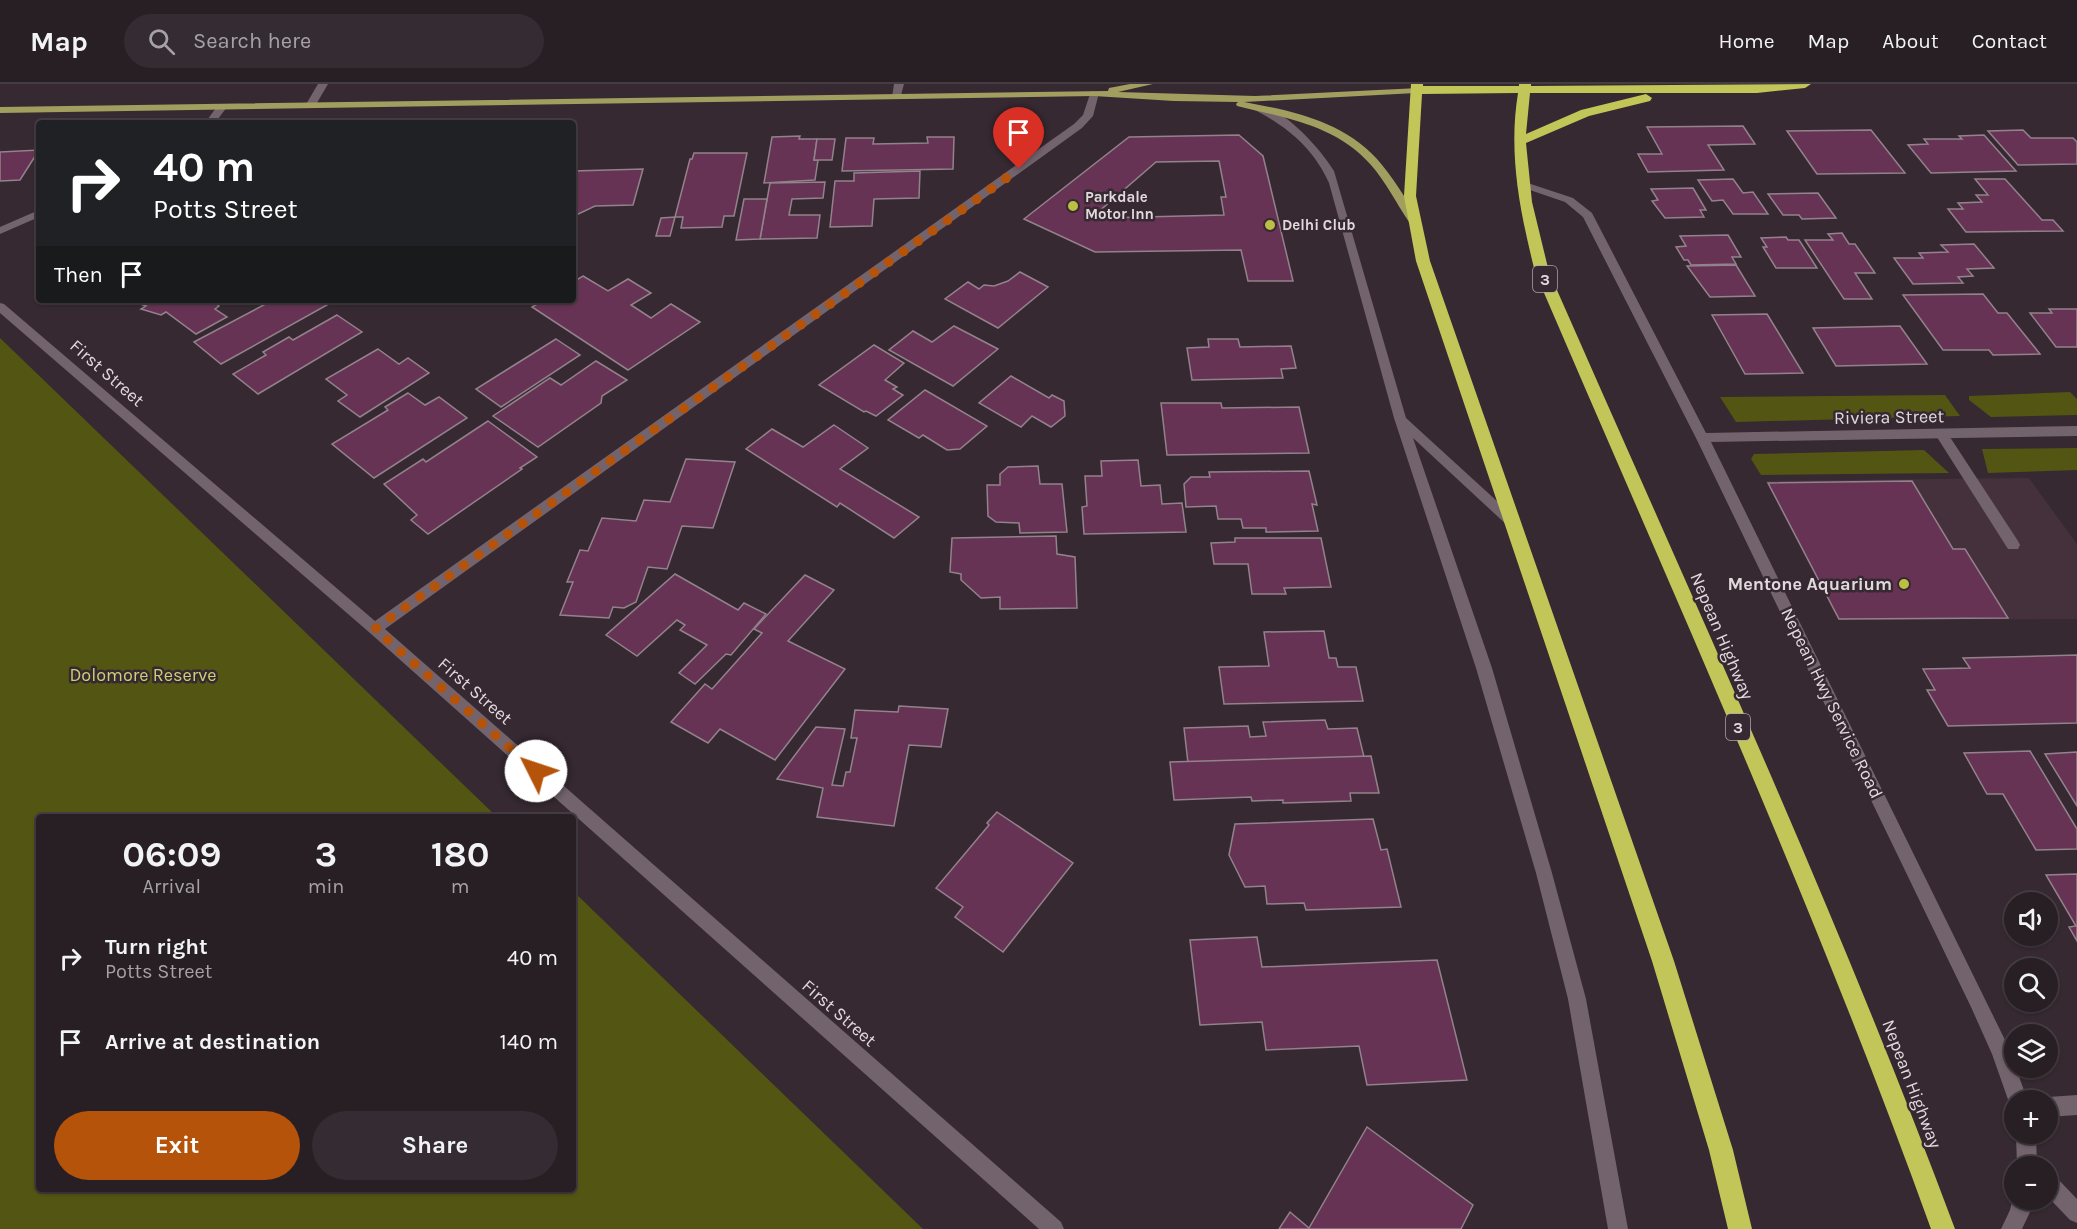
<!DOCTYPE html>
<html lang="en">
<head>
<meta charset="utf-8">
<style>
  :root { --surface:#281f25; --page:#342c32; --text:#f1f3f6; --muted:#a5a2a7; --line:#443d42; --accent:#b45309 }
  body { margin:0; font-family:Karla,sans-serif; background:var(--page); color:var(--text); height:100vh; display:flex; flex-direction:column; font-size:22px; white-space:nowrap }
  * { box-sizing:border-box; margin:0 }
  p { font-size:20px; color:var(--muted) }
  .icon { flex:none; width:33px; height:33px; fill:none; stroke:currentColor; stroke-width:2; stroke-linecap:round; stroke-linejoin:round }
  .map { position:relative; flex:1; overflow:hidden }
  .panel { position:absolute; left:36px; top:730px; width:540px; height:378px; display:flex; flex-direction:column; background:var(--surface); border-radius:6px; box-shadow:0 2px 4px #0004,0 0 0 2px var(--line) }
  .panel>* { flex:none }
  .banner { position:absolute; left:36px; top:36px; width:540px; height:183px; border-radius:6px; box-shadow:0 2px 4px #0004,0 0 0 2px var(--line); background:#202124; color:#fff; overflow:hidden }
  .fabs { position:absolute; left:2004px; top:808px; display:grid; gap:12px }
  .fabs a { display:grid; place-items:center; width:54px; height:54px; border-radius:50%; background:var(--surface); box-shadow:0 2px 4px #0004,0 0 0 2px var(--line); font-size:30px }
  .pin { position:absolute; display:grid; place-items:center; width:51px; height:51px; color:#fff; margin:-62px -26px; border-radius:50% 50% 50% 0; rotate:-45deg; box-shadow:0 0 6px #0007 }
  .pin .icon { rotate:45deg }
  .me { position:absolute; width:66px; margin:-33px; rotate:311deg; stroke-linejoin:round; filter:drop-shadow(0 0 4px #0008) }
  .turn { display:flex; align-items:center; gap:21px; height:126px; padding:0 18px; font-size:27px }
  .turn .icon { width:78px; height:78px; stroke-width:2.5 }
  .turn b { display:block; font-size:42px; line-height:51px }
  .then { display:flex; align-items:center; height:57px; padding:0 18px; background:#0003; gap:12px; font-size:22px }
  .eta { display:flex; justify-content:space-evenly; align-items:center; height:102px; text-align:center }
  .eta b { font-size:36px; font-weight:700; line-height:42px }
  .action { display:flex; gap:12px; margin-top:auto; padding:12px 18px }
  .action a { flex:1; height:69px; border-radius:36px; background:var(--accent); color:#fff; font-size:24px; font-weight:700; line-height:69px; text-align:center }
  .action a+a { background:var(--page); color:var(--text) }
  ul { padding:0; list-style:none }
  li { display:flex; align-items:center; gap:18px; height:84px; padding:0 18px }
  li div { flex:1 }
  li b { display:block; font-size:22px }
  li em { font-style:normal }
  header { display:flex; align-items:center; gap:36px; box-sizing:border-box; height:84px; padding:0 30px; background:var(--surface); border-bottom:2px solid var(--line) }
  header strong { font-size:28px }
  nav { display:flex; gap:33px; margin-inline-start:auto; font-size:21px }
  .search { width:420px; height:54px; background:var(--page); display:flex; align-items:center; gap:15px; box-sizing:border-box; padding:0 21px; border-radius:33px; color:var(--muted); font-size:22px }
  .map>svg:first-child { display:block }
  .built { fill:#44313c }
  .green { fill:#535513 }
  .building { fill:#673354; stroke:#92828b; stroke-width:1.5; fill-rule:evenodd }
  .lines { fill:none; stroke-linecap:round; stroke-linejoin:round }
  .lane { fill:#72636c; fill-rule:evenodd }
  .street { fill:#72636c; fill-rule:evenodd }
  .primary { fill:#a29e5f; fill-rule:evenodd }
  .highway { fill:#c2c557; fill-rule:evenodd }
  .route { stroke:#b45309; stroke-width:10; stroke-dasharray:0 18 }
  .poi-dot { fill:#bcbf44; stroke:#362931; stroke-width:2 }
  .labels { text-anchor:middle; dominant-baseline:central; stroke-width:5; stroke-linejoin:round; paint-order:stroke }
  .far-poi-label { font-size:15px; font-weight:bold; fill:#e2d9de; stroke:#362931; text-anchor:start }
  .shield { fill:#362931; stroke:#aea4aa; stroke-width:1.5 }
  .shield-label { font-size:16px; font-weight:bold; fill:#e2d9de }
  .street-label { font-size:18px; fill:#e2d9de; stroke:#362931 }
  .poi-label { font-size:18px; font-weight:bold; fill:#e2d9de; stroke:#362931; text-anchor:end }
  .park-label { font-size:18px; fill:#cdd173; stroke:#362931 }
</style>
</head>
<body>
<header>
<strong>Map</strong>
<div class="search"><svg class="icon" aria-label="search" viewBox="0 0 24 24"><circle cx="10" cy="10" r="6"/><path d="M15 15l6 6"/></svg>Search here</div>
<nav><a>Home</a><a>Map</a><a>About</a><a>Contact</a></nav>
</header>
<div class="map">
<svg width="2077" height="1145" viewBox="0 0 2077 1145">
  <rect width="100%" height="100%" fill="#362931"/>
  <!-- built -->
  <path class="built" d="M2029,394L2077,460V535L1838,536L1766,397Z"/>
  <!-- green -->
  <g class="green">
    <path d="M0,254L497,733L39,734V1106H573V807L923,1145H0Z"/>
    <path d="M2070,308L2077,315V331L1991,333L1969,316V312Z"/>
    <path d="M1945,311L1960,332L1736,338L1720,313Z"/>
    <path d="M2077,364V386L1988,389L1982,365Z"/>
    <path d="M1924,366L1949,389L1761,391L1751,375L1754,370Z"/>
  </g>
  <!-- building -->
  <g class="building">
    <path d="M1743,42L1755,60L1708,61L1724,86L1648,88L1638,70H1662L1647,43Z"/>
    <path d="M1871,46L1905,89L1817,90L1787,47Z"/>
    <path d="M2023,46L2031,54H2073L2077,58V80L2018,81L1988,47Z"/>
    <path d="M1239,51L1263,72L1293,197H1248L1241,166L1095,168L1024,135L1129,53ZM1219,77L1226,113H1221L1224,131L1102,134L1096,130L1156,78Z"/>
    <path d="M1984,51L2016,87L1931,89L1908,61L1928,60L1924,55H1962L1959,52Z"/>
    <path d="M800,52L799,55H817L814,76H818L815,96L764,99L772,53Z"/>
    <path d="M927,53H954L953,85L842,87L846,54H874L873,60L928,59Z"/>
    <path d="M817,55H835L832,76H814Z"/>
    <path d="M39,66L20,96L0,97V68Z"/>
    <path d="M694,69H747L734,132H724L722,143L681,144L683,133H675L690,75H692Z"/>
    <path d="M643,85L633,121L595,122L576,131L573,141V87Z"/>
    <path d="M920,87L919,114L874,115L872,142L830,143L835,97H854V89Z"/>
    <path d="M1733,95L1743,109L1753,108L1768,130H1733L1723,116L1712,117L1698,96Z"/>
    <path d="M1975,95H2005L2042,136H2053L2063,147L1966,148L1948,125H1963L1958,119L1982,118L1976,111H1988Z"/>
    <path d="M825,98L823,114L792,115L789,131H820L817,154L760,155L770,99Z"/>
    <path d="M1693,104L1706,126H1700L1704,133L1665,134L1652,117L1658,116L1651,105Z"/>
    <path d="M1818,109L1836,134L1802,135L1799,131H1783L1768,110Z"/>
    <path d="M744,115H767L760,155L736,156Z"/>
    <path d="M675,133L670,152H656L661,134Z"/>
    <path d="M1842,149L1849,160H1855L1875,189H1855L1872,215H1844L1805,156H1833L1828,150Z"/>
    <path d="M1728,151L1741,173H1732L1736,180L1691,181L1688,176H1684L1676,163L1686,162L1680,152Z"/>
    <path d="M1786,153L1788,156H1799L1817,184H1776L1763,163H1767L1761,154Z"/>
    <path d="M1974,160L1994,184L1967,185L1973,192L1958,193L1963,199L1913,200L1894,174H1923L1919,169L1948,168L1941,161Z"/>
    <path d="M1736,181L1755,212L1710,213L1687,182Z"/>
    <path d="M1020,188L1048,203L998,244L945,215L968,198L979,205L984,201L994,202L1008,197Z"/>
    <path d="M583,192L608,207L628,195L651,209L631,221L651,234L671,220L700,238L628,286L532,223L544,216H573V198Z"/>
    <path d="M1983,210L1998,229H2007L2040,270L1993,271L1989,266H1943L1903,211Z"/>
    <path d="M129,216H211L219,222L215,225L227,233L196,250L166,228L161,231L141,225L146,222Z"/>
    <path d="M273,216H336L221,280L194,258Z"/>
    <path d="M2049,225H2077V263H2056L2030,229H2052Z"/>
    <path d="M1767,230L1803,289L1745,290L1712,231Z"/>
    <path d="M337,231L362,248L258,310L233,290L266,271L263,268L289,253L293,256Z"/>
    <path d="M954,242L998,265L953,302L889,266L913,247L932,258Z"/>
    <path d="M1900,242L1927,280L1836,282L1813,244Z"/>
    <path d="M556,255L580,271L501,323L476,305Z"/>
    <path d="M1208,255H1238L1240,263L1291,262L1296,284L1281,285L1283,294L1192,296L1187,264L1209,263Z"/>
    <path d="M874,261L904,279L885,296L897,303L893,305L903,311L876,332L866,327L864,328L819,301Z"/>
    <path d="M378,265L399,280L408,274L429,289L360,333L338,317L347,311L326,295Z"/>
    <path d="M596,277L627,296L602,312L601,319L538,363L493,332L550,294L561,301Z"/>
    <path d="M1011,292L1049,314L1052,311L1064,317L1065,332L1051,343L1032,332L1021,343L979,319Z"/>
    <path d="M925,306L987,342L960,365L947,366L923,351L919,354L888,336Z"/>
    <path d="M408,309L425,321L439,313L467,334L374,394L332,360L388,326L385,323Z"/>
    <path d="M1161,319H1221L1222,324L1299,323L1309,369L1167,371Z"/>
    <path d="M488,337L537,373L520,384L522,385L428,450L411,436L417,431L384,400L423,375L426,378Z"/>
    <path d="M834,341L868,364L840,385L919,433L894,454L840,419L837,423L746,365L772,345L803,363Z"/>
    <path d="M686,375L735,378L713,444L682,442L667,485L648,483L636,518L624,524L613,523L609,534L560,531L573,498H567L580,466L588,467L602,434L636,437L644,416L670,418Z"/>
    <path d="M1138,376L1141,402L1160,401L1162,420L1182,419L1186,448L1084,450L1082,423L1087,422L1085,392H1102L1101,377Z"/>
    <path d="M1038,382L1040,400H1062L1067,448L1020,449L1019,439L996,438L988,432L987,401H1000V390L1008,383Z"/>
    <path d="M1309,387L1317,421L1312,420L1318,447L1266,448V444H1243L1241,435H1218L1216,422L1186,423L1184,400L1191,393H1210L1209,388Z"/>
    <path d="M1912,397L1953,465H1965L2008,534L1839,535L1768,399Z"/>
    <path d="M1056,452L1057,470L1075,473L1077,524L1000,525V513L981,514L961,496V490L950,488L952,454Z"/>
    <path d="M1235,454H1321L1331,503L1284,504L1286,510H1252L1248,480H1214L1211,459L1235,458Z"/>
    <path d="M675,490L738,526L744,519L766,530L731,571L726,570L695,600L679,589L707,561L680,546L685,541L677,536L637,572L606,551Z"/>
    <path d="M805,491L834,506L788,557L845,585L775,676L720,645L708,659L671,638L705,600L712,605L762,549L754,545Z"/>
    <path d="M1324,547L1329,574H1336L1338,583H1356L1363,617L1224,620L1219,583L1269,582L1264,548Z"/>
    <path d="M2077,571V639L1948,642L1927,606H1935L1923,585L1970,584L1963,574Z"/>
    <path d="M899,622L948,625L941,663L909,661L894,742L817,733L823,704L777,695L816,643L845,645L832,701L843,702L846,688H850L857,654H851L855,626L898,628Z"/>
    <path d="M1325,636L1328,645L1357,644L1364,673L1188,679L1184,644L1248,642L1250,653L1266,652L1263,638Z"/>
    <path d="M2030,667L2077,745V765L2036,766L2003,710H1987L1964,669Z"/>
    <path d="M2077,668V722L2045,670Z"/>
    <path d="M1371,672L1379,709H1350L1351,717L1283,719V716L1252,717L1251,713L1174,716L1170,678Z"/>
    <path d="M997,728L1073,779L1003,868L955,833L963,823L936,804L989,741L987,739Z"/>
    <path d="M1373,735L1381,766L1387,765L1401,823L1306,826L1304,819L1267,820L1265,802L1245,803L1229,771L1235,740Z"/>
    <path d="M2077,790V857L2069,843L2076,842L2046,791Z"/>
    <path d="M1257,853L1262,883L1437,876L1467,996L1367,1001L1359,962L1266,966L1262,938L1200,941L1190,856Z"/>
    <path d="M1367,1043L1473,1121L1461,1145H1279L1290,1128L1309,1144Z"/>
  </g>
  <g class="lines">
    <!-- lane -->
    <path class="lane" d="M1941,345L1946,347L2018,457L2020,461L2018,465H2008L1935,350Z"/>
    <!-- street -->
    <g class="street">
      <path d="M318,0H328L314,24H306L305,22Z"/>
      <path d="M894,0H904L900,15L892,13Z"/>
      <path d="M1091,7L1099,9L1093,32L1082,44L385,545L1061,1138L1064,1145H1039L370,549L0,229V219L4,220L375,537L1074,40L1083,31Z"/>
      <path d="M218,21L227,23L215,39H205Z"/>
      <path d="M1255,22C1281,19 1322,67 1334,87L1406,334L1521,439L1519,443H1509L1413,354L1492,584L1552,789L1586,915L1628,1145H1608L1568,915L1536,789L1476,584L1394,334L1329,99C1314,65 1288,43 1255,26Z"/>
      <path d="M1522,97L1573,114L1592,129L1706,349L2077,342V352L1711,358L2007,960L2028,1017H2014V1025L2011,1024L1992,970L1971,923L1696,354L1583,133L1565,118L1518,102L1517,100Z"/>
      <path d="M39,126V133L0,150V143Z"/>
      <path d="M2077,1011V1031L2048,1033V1017H2041L2048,1013Z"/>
      <path d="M2016,1050H2036L2037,1083H2017Z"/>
      <path d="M2048,1089L2055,1092L2077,1115V1139L2070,1136L2048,1113Z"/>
      <path d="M2014,1110V1116H2032L2030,1128L2022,1145H2001L2010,1126Z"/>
    </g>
    <!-- primary -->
    <path class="primary" d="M1130,0H1153L1118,8L1255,12L1419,4V8L1416,9L1244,18C1293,27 1342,37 1377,75C1393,93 1406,115 1419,136L1413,139L1409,138C1396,119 1386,98 1371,81C1336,41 1286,34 1237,22L1236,20L1238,18L1174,17L1094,12L0,29V23L1108,7L1109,4Z"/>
    <!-- highway -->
    <path class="highway" d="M1411,0H1423V2H1519V0H1531V2L1811,0L1805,4L1757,9H1530L1526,50L1581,26L1646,10L1652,14L1650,17L1589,32L1526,59L1532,118L1549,188C1688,505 1834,820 1955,1145H1931C1814,820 1671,505 1535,188C1520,128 1508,70 1518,9L1422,10L1416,112L1430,177L1674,877L1733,1066L1752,1145H1728L1709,1066L1652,877L1416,177L1404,112Z"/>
  </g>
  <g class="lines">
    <!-- route -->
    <path class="route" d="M536,687L375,545L1019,85"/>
  </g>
  <!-- markers -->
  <g class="poi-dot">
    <circle cx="1073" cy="122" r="6"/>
    <circle cx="1270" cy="141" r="6"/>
    <circle cx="1904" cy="500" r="6"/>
  </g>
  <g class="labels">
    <!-- far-poi labels -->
    <g class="far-poi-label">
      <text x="1085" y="113">Parkdale<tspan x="1085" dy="17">Motor Inn</tspan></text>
      <text x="1282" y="141">Delhi Club</text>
    </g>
    <!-- shield labels -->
    <g class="shield">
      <rect x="1533" y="182" width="24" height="26" rx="4.5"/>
      <rect x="1726" y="630" width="24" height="26" rx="4.5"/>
    </g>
    <g class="shield-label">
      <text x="1545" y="195">3</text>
      <text x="1738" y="643">3</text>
    </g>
    <!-- street labels -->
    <g class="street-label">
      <text transform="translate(107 289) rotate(41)">First Street</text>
      <text transform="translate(1889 333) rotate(-1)">Riviera Street</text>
      <text transform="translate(1722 552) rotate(67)">Nepean Highway</text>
      <text transform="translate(475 607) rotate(41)">First Street</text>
      <text transform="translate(1832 619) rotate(64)">Nepean Hwy Service Road</text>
      <text transform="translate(839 929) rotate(41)">First Street</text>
      <text transform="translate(1912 1000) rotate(69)">Nepean Highway</text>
    </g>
    <!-- poi labels -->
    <g class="poi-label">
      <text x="1892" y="500">Mentone Aquarium</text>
    </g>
    <!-- park labels -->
    <g class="park-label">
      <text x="143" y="591">Dolomore Reserve</text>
    </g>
  </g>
</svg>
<div class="fabs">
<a><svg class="icon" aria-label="sound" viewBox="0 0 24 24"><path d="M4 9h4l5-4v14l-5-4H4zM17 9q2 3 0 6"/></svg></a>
<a><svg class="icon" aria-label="search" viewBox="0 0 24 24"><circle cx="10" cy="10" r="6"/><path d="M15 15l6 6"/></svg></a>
<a><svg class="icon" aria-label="layers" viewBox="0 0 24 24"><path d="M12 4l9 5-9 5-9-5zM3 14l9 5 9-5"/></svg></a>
<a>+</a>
<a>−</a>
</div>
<div class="pin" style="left:1019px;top:85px;background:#d93025"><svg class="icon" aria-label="arrive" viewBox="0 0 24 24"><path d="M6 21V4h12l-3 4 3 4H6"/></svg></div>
<svg class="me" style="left:536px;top:687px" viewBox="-20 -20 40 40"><circle r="19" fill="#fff"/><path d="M0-13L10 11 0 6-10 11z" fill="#b45309"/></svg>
<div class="banner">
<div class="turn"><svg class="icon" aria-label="right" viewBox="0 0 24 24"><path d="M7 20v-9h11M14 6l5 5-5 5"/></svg><div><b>40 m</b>Potts Street</div></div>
<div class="then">Then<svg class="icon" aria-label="arrive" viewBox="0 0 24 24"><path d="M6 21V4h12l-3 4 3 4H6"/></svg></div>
</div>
<section class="panel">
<div class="eta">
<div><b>06:09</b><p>Arrival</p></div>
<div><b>3</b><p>min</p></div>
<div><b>180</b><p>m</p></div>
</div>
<ul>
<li><svg class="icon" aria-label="right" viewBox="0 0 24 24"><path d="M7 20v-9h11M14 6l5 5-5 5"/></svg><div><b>Turn right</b><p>Potts Street</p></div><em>40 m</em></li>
<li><svg class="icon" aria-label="arrive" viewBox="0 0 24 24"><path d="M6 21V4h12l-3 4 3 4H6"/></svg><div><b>Arrive at destination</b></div><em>140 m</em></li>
</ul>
<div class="action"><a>Exit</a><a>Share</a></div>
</section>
</div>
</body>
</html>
